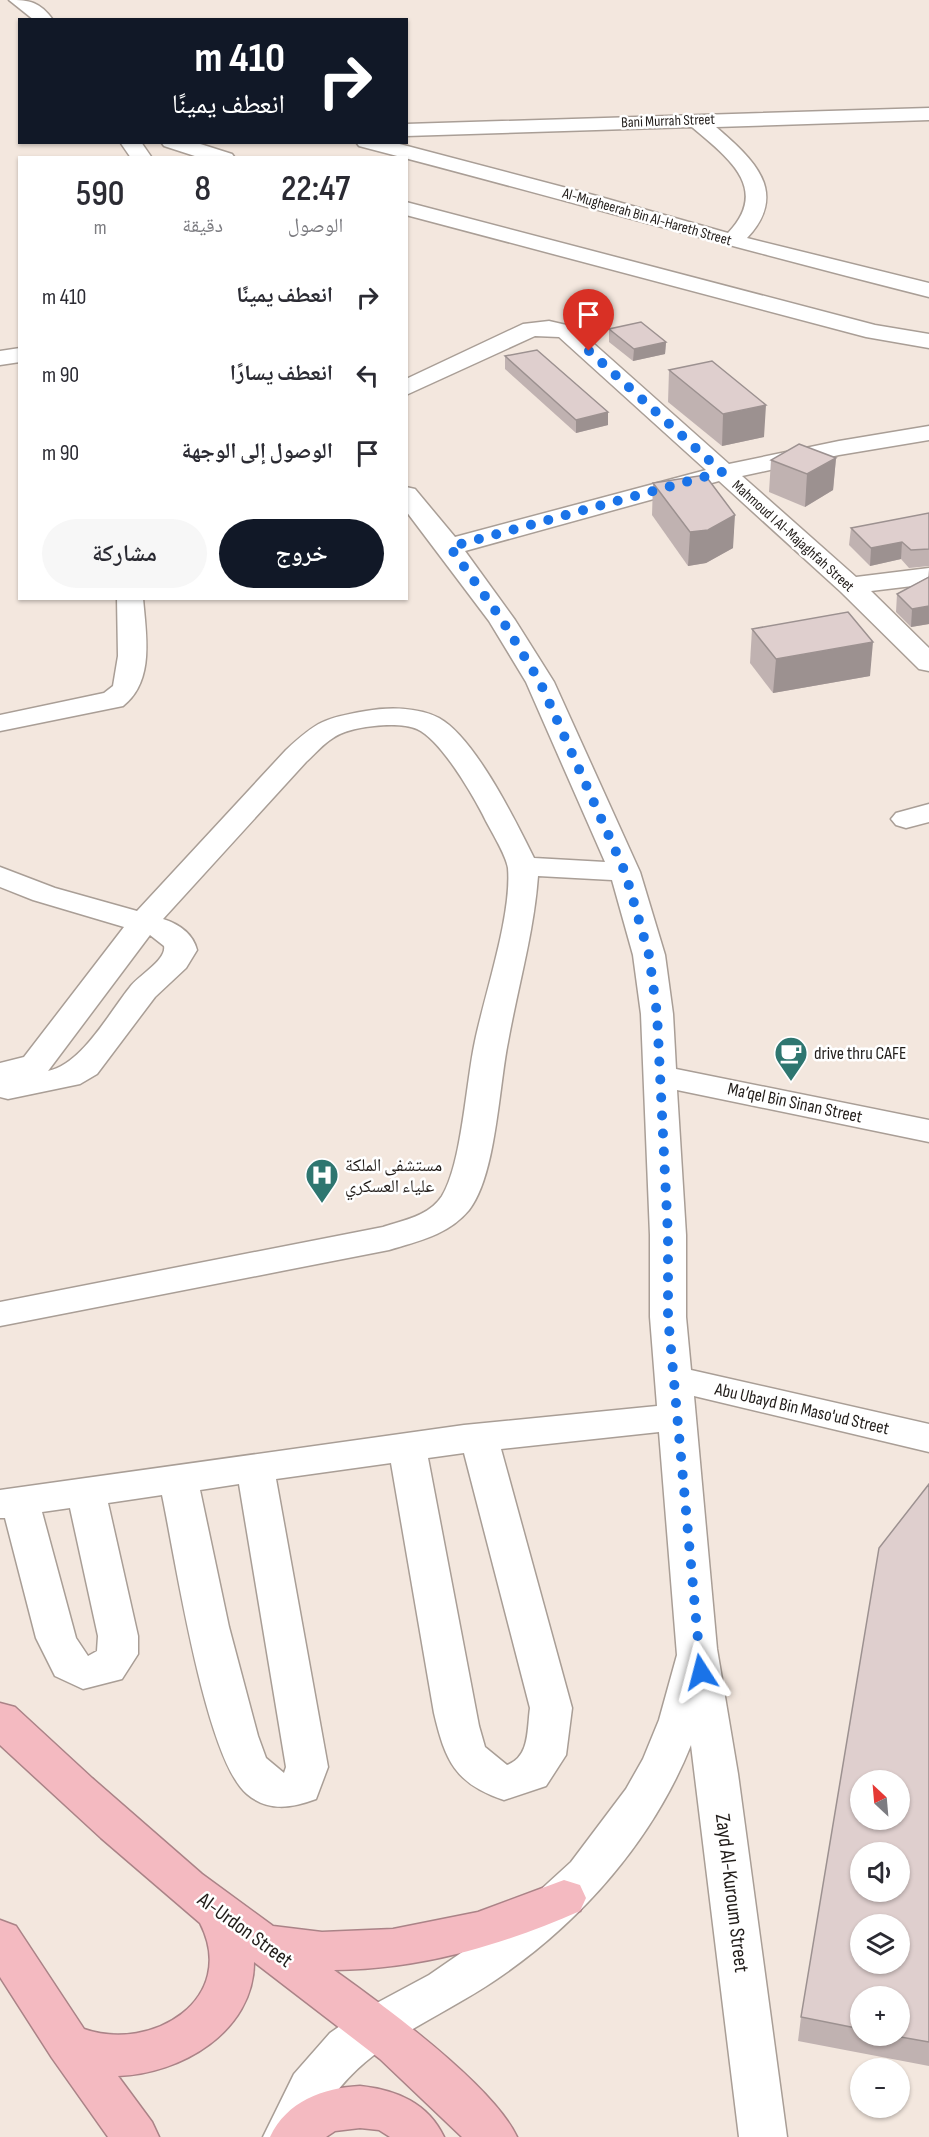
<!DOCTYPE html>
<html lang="ar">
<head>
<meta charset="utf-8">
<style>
  :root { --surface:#fff; --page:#f7f7f7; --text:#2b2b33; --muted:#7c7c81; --accent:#111827 }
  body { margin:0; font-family:"Sofia Sans Condensed","Noto Naskh Arabic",sans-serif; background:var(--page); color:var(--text); direction:rtl; height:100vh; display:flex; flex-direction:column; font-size:22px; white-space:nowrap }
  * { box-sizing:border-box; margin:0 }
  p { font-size:20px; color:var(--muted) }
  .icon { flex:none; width:33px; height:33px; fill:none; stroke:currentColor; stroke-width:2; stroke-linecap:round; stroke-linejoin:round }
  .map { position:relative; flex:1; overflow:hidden; direction:ltr }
  .side { position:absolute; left:18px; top:156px; width:390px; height:444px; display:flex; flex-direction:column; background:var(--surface); border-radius:0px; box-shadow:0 2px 4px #0004; direction:rtl }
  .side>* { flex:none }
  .banner { position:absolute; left:18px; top:18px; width:390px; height:126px; border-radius:0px; box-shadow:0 2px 4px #0004; direction:rtl; background:#111827; color:#fff; overflow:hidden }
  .needle { width:39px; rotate:334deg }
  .buttons { position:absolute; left:850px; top:1770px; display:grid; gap:12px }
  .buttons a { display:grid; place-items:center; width:60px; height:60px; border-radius:50%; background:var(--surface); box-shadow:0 2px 4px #0004; font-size:30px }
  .pin { position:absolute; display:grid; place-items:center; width:51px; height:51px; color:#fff; margin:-62px -26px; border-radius:50% 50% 50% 0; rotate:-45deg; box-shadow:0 0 6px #0007 }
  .pin .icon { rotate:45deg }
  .me { position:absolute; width:66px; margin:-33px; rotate:351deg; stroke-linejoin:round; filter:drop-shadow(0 0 4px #0008) }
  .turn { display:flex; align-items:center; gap:21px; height:126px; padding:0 24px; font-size:27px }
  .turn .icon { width:78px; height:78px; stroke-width:2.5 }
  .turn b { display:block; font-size:42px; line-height:51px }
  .eta { display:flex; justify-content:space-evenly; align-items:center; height:102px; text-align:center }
  .eta b { font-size:36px; font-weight:600; line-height:42px }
  .cta { display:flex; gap:12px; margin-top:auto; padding:12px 24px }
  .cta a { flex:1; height:69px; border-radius:36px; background:var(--accent); color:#fff; font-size:24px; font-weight:600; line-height:69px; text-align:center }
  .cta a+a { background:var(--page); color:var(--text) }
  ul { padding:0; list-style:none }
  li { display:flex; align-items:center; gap:18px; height:78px; padding:0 24px }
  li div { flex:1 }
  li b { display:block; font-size:22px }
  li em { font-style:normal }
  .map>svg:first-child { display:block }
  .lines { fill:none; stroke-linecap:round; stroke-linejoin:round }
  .minor-casing { stroke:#a99e96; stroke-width:3 }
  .highway-casing { stroke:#aa8387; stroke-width:3 }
  .minor { fill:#fff; fill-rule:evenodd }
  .highway { fill:#f4bac1; fill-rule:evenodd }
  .wall { fill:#c0b2b1; fill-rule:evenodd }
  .shaded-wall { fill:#9c9190 }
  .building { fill:#dfcfce; stroke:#9c9190; stroke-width:1.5; fill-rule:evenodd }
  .route { stroke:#1a73e8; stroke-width:10; stroke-dasharray:0 18 }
  .labels { text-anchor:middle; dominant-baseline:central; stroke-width:5; stroke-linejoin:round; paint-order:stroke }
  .far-street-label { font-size:15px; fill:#221d1a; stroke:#fff }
  .poi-label { font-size:18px; fill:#221d1a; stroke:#fff; text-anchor:start }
  .street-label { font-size:18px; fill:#221d1a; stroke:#fff }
  .near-street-label { font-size:21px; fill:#221d1a; stroke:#fff }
</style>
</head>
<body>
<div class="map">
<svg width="929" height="2137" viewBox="0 0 929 2137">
  <rect width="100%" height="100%" fill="#f3e7de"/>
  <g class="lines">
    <defs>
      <g id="minor">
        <path d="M9,0C30,0 40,2 53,20H34Z"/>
        <path d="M929,108V120L716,127C753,159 790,192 747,238L929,283V297C738,249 547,195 359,146L356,142H392L597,196L728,233C771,188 727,157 692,127L406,136V124Z"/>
        <path d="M120,142H141L152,158H131Z"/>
        <path d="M161,142H194L232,154L235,158H201L164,146Z"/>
        <path d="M406,202L875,325L929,334V348L866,337L406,215Z"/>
        <path d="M549,321L575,327L729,464L839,441L929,426V440L839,455L742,476L856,577L929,568V584L871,591L929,648V671L919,669L841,592L719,481L465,551L515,620L554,682L640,872L665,955L673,1014L676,1069L929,1120V1142L677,1090L686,1235V1317L691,1370L929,1424V1452L694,1396L717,1649L738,1774L787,2137H739L691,1745C653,1840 581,1922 497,1979C425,2028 346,2049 311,2137H263L294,2074L330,2033L360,2012L429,1975L503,1924L571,1862L626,1789L643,1759L659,1720L677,1655L659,1432L501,1449L572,1708L566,1755L546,1786L504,1800C455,1784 445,1760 434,1713L391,1463L276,1479L328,1767L316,1799C292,1808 268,1812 247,1794C205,1759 175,1556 162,1495L108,1503L138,1636V1654L122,1679L83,1689L55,1676L36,1638L5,1518H0V1490L464,1425L657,1406L650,1317V1235L641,1014L633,955L612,880L538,876C534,932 518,986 508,1042C499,1086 496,1176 469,1210C448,1235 419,1241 389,1250L0,1326V1302L383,1227C404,1220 429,1216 442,1196C462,1163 466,1082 475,1041C485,993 512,915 508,868C506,854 489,828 483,815C471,792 440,739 417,729C398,721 350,726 333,738C323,744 315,754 306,762L163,919C179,924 193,934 197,950L186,968L155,997L97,1074L80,1084L8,1099L0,1097V1063L24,1057L124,927L33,900L0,887V867L55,888L137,911L286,750C317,721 325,718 366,711C388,707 418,707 439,718C475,738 515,820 534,858L605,862L526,682L489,621L406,511V487L415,489L455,537L706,470L559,337L535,336L406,395V379L523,324ZM150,935L164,946C167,960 138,976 130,987C109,1013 82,1064 48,1071ZM464,1453L530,1708C527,1729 530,1757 507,1765L485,1747L479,1726L428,1458ZM239,1484L286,1767L284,1773L266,1758L258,1736L229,1627L200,1490ZM70,1508L98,1636L97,1651L88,1656L76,1638L42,1512Z"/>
        <path d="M20,348V362L0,365V351Z"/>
        <path d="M117,598H143C146,635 155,681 123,706L0,731V715L104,693L113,686L118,656Z"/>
        <path d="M929,804V822L906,828L896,825L891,819L896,813Z"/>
      </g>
      <g id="highway">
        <path d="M0,1703L15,1707L92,1778L202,1874L273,1926L322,1932L393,1929L478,1912L564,1880L580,1885L586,1898L580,1911C500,1946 421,1969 334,1970C383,2005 493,2085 517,2137H462L380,2059L254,1962C254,2032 180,2074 118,2076L152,2122L159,2137H108L52,2058L0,1977V1920L16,1926L84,2029C152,2053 239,1999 200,1923L101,1838L0,1745Z"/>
        <path d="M360,2086C397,2090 428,2103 444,2137H390L379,2130L360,2128L335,2131L326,2137H270C287,2101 323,2088 360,2086Z"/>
      </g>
    </defs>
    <!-- minor casing -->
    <use href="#minor" class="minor-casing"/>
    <!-- highway casing -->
    <use href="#highway" class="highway-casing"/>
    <!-- minor -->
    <use href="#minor" class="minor"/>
    <!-- highway -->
    <use href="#highway" class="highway"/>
  </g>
  <!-- wall -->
  <g class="wall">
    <path d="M609,329L666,342L665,354L633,361L609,342Z"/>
    <path d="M505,356L608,425L576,433L505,369Z"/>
    <path d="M669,370L764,437L722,446L668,402Z"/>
    <path d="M836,458L833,490L805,507L769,492L771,460Z"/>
    <path d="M653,483L733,548L706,563L688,566L652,515Z"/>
    <path d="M929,513V566L909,568L901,559L870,566L849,545L851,528Z"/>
    <path d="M929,569V624L911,627L896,612L897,594L928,577Z"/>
    <path d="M752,629L870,676L773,693L750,663Z"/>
    <path d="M929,1484V2066L798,2041L801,2017ZM861,1996L900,2036H861Z"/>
  </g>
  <!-- shaded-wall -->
  <g class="shaded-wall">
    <path d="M666,342L665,354L633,361L634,349Z"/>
    <path d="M766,405L764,437L722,446L723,414Z"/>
    <path d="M608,412V425L576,433V420Z"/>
    <path d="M836,458L833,490L805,507L807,474Z"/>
    <path d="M735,515L733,548L706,563L688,566L690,532Z"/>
    <path d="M902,542L901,559L870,566L871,548Z"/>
    <path d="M929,606V624L911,627L912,609Z"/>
    <path d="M873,642L870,676L773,693L776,659Z"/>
  </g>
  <!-- building -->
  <g class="building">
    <path d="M641,322L666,342L634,349L609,329Z"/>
    <path d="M537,350L608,412L576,420L505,356Z"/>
    <path d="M712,361L766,405L723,414L669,370Z"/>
    <path d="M799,444L836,458L807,474L771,460Z"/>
    <path d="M705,475L735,515L708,530L690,532L653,483Z"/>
    <path d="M929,513V549L911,550L902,542L871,548L851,528Z"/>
    <path d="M929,577V606L912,609L897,594Z"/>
    <path d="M848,612L873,642L776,659L752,629Z"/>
    <path d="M929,1484V2042L895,2036H900V1996H861V2029L801,2017L879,1548ZM861,1780H900V1820H861ZM861,1852H900V1892H861ZM861,1924H900V1964H861Z"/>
  </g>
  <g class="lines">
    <!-- route -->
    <path class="route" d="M589,351L722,472L450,547L502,620L540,682L625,872L649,955L657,1014L668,1235V1317L701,1672"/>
  </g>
  <!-- icons -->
  <defs>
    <symbol id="cafe-pin" viewBox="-11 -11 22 30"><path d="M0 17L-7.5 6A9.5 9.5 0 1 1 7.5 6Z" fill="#2e7670" stroke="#fff"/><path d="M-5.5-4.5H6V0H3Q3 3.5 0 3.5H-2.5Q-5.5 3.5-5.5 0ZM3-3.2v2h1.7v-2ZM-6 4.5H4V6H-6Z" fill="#fff"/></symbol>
    <symbol id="hospital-pin" viewBox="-11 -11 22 30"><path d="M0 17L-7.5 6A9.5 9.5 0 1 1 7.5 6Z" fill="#2e7670" stroke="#fff"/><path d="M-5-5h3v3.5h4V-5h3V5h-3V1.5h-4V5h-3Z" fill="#fff"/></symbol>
  </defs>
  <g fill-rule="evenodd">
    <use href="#cafe-pin" x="772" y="1034" width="38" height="52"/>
    <use href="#hospital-pin" x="303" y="1156" width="38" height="52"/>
  </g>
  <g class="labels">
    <!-- far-street labels -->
    <g class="far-street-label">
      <text transform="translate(668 121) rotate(-2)">Bani Murrah Street</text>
      <text transform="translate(647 217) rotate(16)">Al-Mugheerah Bin Al-Hareth Street</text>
      <text transform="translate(793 536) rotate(42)">Mahmoud I Al-Majaghfah Street</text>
    </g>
    <!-- poi labels -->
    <g class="poi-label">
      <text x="814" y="1053">drive thru CAFE</text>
      <text x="345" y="1165">مستشفى الملكة<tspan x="345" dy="21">علياء العسكري</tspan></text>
    </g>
    <!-- street labels -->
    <g class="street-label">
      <text transform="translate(795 1103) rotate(12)">Ma’qel Bin Sinan Street</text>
      <text transform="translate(802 1409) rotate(13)">Abu Ubayd Bin Maso'ud Street</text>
    </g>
    <!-- near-street labels -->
    <g class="near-street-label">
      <text transform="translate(732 1893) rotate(83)">Zayd Al-Kuroum Street</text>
      <text transform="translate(245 1930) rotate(36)">Al-Urdon Street</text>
    </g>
  </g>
</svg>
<div class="buttons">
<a><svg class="needle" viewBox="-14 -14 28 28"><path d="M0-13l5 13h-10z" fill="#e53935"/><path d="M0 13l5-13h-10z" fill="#7c7c81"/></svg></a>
<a><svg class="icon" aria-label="sound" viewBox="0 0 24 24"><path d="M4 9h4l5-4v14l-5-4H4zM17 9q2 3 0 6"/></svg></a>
<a><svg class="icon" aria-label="layers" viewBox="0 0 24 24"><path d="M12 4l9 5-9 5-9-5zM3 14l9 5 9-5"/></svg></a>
<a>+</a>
<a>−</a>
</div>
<div class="pin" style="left:589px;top:351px;background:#d93025"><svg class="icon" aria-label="arrive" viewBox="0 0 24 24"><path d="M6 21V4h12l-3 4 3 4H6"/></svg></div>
<svg class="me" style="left:701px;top:1672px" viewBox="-20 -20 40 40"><path d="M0-17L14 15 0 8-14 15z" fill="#1a73e8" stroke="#fff" stroke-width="4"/></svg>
<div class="banner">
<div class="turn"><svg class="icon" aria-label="right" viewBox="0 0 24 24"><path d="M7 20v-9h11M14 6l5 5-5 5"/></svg><div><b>410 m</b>انعطف يمينًا</div></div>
</div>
<section class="side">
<div class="eta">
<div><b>22:47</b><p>الوصول</p></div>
<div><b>8</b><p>دقيقة</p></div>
<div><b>590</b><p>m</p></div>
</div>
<ul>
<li><svg class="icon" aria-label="right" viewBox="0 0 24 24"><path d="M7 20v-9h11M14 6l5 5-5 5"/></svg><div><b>انعطف يمينًا</b></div><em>410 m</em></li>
<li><svg class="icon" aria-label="left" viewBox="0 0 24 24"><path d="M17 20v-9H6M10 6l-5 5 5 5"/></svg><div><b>انعطف يسارًا</b></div><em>90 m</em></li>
<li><svg class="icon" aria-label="arrive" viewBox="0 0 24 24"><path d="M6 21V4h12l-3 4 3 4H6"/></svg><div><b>الوصول إلى الوجهة</b></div><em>90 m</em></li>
</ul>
<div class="cta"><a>خروج</a><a>مشاركة</a></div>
</section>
</div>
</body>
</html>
